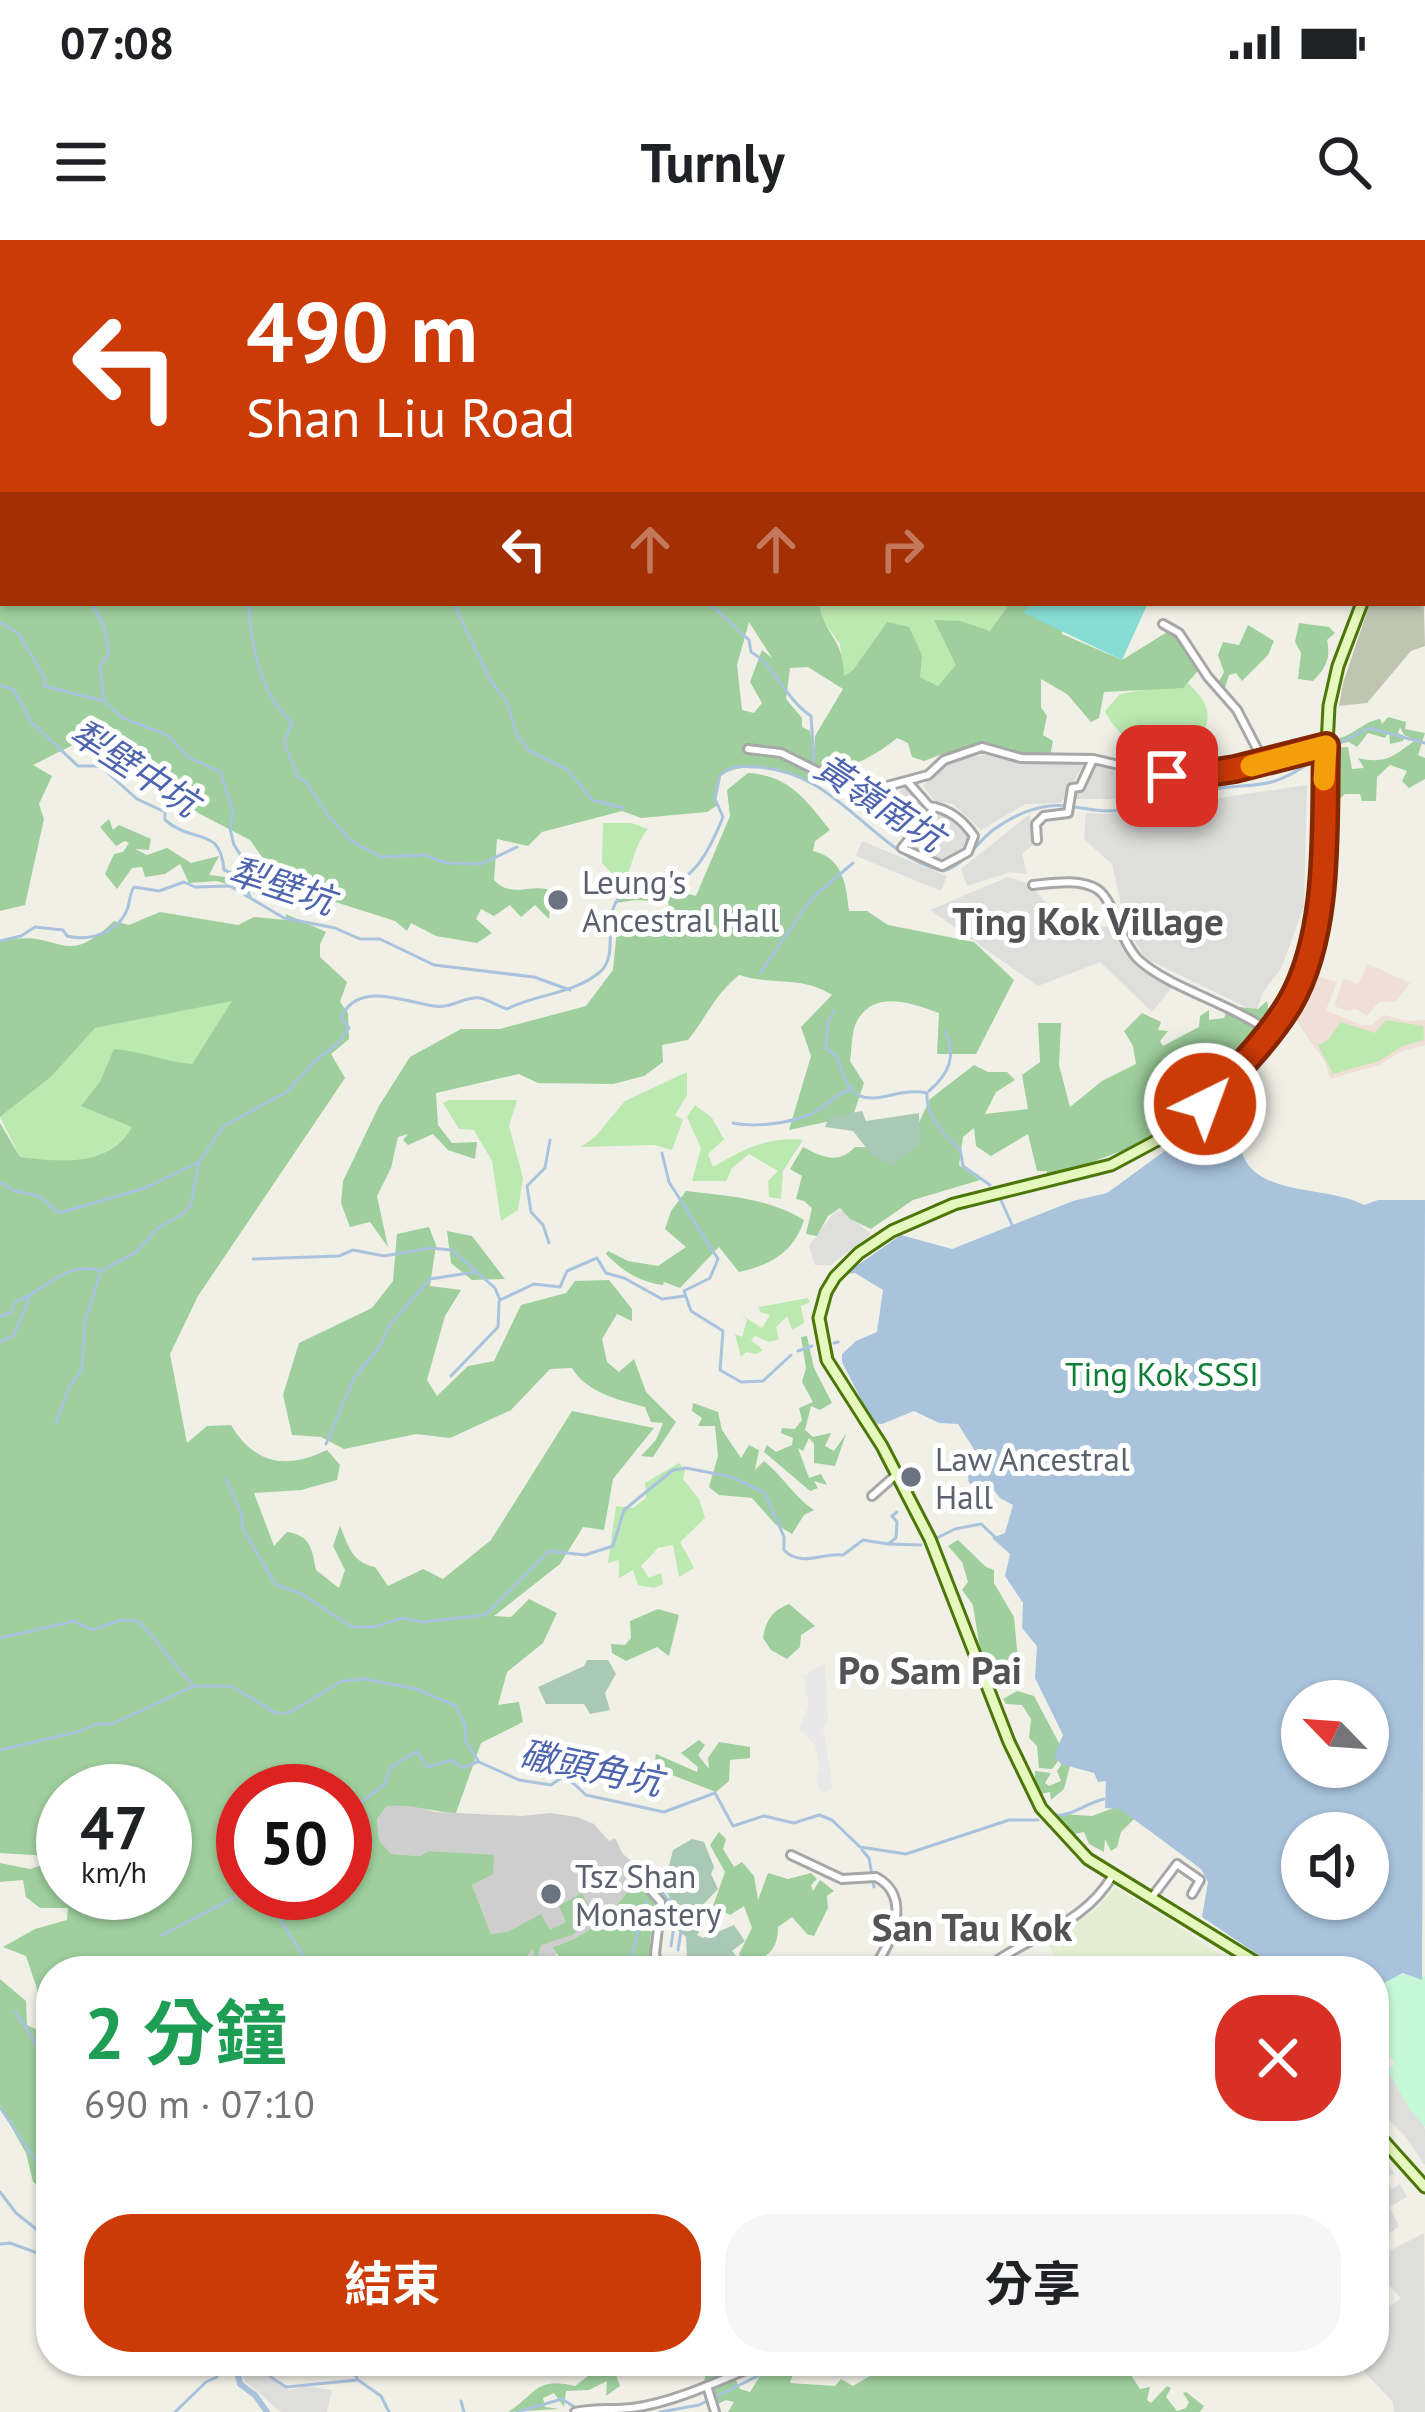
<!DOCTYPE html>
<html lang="zh-TW">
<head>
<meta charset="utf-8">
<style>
  :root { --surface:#fff; --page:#f6f6f6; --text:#202124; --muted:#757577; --accent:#cc3b05 }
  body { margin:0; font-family:"PT Sans","Noto Sans TC",sans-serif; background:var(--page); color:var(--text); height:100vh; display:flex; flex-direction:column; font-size:45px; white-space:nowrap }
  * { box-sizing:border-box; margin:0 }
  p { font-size:39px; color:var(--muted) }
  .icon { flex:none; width:66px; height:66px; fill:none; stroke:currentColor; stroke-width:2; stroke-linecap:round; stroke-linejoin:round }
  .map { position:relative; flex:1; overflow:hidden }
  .details { position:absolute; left:36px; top:1716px; width:1353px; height:420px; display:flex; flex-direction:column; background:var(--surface); border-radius:48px; box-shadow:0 3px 9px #0004 }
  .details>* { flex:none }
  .hud { position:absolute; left:0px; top:0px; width:1425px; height:366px; box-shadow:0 3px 9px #0004; background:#cc3b05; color:#fff; overflow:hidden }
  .needle { width:78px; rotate:295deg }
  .tools { position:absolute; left:1281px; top:1440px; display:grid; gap:24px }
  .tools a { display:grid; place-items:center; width:108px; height:108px; border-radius:50%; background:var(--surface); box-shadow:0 3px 9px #0004; font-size:60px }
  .speed { position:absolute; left:36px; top:1524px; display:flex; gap:24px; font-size:60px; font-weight:700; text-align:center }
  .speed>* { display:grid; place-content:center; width:156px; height:156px; border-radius:50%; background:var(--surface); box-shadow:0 3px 9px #0004; line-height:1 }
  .speed small { font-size:30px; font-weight:400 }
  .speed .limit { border:18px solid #d22; background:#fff; color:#111 }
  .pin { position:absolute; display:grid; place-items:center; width:102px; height:102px; color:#fff; margin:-51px; border-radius:24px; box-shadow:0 6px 18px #0006 }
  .me { position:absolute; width:132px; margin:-66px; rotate:42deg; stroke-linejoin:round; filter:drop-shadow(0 0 9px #0008) }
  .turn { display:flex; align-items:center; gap:42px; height:252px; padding:0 48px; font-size:54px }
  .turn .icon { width:156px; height:156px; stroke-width:2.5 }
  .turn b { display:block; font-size:84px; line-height:102px }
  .lanes { display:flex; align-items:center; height:114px; padding:0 48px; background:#0003; justify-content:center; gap:60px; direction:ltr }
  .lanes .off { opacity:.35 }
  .round { display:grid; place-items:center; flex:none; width:126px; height:126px; border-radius:48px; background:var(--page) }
  .summary { display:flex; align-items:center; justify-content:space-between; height:204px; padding:0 48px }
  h1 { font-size:72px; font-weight:700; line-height:90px; color:#1e9e55 }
  .button { display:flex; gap:24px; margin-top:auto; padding:24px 48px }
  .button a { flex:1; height:138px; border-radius:48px; background:var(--accent); color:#fff; font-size:48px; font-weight:700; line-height:138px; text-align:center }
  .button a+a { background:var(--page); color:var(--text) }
  .status { display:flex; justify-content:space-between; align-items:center; height:84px; padding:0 60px; background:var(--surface); direction:ltr }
  .status svg { height:33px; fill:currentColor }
  header { display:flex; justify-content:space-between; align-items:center; height:156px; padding:0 48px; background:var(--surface); font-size:54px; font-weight:700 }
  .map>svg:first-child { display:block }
  .residential { fill:#dededd }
  .commercial { fill:#f0dfd7 }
  .religious { fill:#cecece }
  .construction { fill:#c0c5b2 }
  .farmland { fill:#e5eed3 }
  .grass { fill:#bbe9af }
  .forest { fill:#9ecf9d; fill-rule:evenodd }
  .cemetery { fill:#a9c9b6 }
  .park { fill:#c6f8d8 }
  .pitch { fill:#87ddd4 }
  .parking { fill:#e8e8e8 }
  .water { fill:#a9c3dd; fill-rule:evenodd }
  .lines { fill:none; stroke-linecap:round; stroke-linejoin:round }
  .stream { stroke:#a9c3dd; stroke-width:3 }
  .canal { stroke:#a9c3dd; stroke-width:6 }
  .street-casing { stroke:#a7a7a7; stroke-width:12 }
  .secondary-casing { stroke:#4c7708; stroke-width:15 }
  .street { stroke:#fff; stroke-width:6 }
  .secondary { stroke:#e5f8bd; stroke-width:9 }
  .route-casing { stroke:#852603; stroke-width:30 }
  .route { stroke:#cc3b05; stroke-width:21 }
  .slow { stroke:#f59e0b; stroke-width:21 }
  .worship-dot { fill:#6b7280; stroke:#fff; stroke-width:4.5 }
  .labels { text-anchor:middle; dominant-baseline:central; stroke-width:10; stroke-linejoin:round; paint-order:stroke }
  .worship-label { font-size:33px; fill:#5b616d; stroke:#fff; text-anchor:start }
  .park-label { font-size:33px; fill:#0e7e36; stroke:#fff }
  .water-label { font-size:36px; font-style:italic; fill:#4e64af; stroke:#fff }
  .quarter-label { font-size:39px; font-weight:bold; fill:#535353; stroke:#fff }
</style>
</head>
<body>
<div class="status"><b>07:08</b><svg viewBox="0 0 49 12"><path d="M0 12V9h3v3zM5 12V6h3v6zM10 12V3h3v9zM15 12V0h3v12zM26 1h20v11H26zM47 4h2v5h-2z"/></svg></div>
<header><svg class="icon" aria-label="menu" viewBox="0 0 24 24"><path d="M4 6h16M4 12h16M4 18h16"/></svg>Turnly<svg class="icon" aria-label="search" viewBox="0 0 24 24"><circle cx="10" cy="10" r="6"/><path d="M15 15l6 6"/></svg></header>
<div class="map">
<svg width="1425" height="2172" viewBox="0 0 1425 2172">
  <rect width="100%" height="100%" fill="#f0f0e7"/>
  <!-- residential -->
  <g class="residential">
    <path d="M990,514L1012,521L1085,522L1061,563L1025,564L981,590L953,564L935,561L923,546L949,521Z"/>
    <path d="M1096,523L1171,540L1203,536V544L1159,559H1074Z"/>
    <path d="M906,545L930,570L905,600L875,575Z"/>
    <path d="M1307,545L1304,666L1281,729L1263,752L1256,772L1145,718L1126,686L1112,624L1084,599L1086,573L1110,574Z"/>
    <path d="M941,571L971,597L967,608L950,622L930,618L914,606Z"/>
    <path d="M1030,574L1033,605L1022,614L1027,634L1010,632L967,646L961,629Z"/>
    <path d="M862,601L947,636L941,651L856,616Z"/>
    <path d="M1008,637L1029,644L1070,688L1080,684L1110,687L1137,725L1174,745L1152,772L1100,722L1038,746L930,670Z"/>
    <path d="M841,970L871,994L831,1025H815L809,1006L833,974Z"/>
    <path d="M1374,1824L1390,1834L1425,1889V1925L1404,1895L1374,1865Z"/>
    <path d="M1374,1909L1394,1933L1386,1940L1392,1949L1400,1944L1407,1957L1390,1967L1399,1986L1374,2005Z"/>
    <path d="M1424,1993L1425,2172H1394L1393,2162L1354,2121H1374V2078L1401,2058L1384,2040L1374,2047V2019Z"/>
    <path d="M248,2121L289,2150L307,2146L332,2150L327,2172H281L246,2142L242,2135Z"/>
  </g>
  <!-- commercial -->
  <g class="commercial">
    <path d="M1368,724L1410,743L1396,761L1379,762L1367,776L1356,769L1347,771L1334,766L1344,738L1358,744Z"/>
    <path d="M1309,734L1337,742L1326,770L1361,785H1372L1384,775L1408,781L1425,780V805L1402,811L1380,825L1330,839L1326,824L1292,774Z"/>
  </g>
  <!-- religious -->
  <path class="religious" d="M405,1563L435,1572L522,1576L550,1573L577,1577L594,1584L609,1601L615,1598L623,1614L639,1628L636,1641L614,1671L546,1722L543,1731H493L498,1696L491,1694L472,1645L494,1616L429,1611L420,1616L391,1614L379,1600L377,1579L387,1566Z"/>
  <!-- construction -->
  <path class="construction" d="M1422,309L1425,406L1411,411L1367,463L1339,466L1343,443L1370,363H1422Z"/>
  <!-- farmland -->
  <path class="farmland" d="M1115,1648L1157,1672L1245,1731H1045L1044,1728L1057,1720L1045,1697L1095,1671Z"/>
  <!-- grass -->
  <g class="grass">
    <path d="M819,363H1010L991,391L938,446L920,437L887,382L853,430L843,437L840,404L822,379Z"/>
    <path d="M1187,442C1215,469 1212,480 1193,512C1156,520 1122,506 1105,471L1120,454Z"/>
    <path d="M603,583H631L648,589C632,608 634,626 622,644L602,623Z"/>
    <path d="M233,760L192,824C165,825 143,811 114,810L134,884C108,927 64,925 20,917L0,877L52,836L95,788Z"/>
    <path d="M1386,780L1423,786L1424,800L1403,806L1379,821L1333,834L1318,805L1328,800L1341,782L1375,793Z"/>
    <path d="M687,832V855L675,875L683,880L672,910L655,905L581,907L595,897L625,861Z"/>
    <path d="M449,860H517L509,886L523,938L518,970L501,981L492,921L474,890L459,889L443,863Z"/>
    <path d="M695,865L712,878L724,899L708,914L713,927C742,910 768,896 803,900L783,931L781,959L769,957L768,941L778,931L749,914L732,928L726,941H692L701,908L687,877Z"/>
    <path d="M808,1058L810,1062L801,1066L804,1083L792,1090L787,1076L776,1087L779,1099L769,1102L755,1096L751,1100L763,1110L757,1114L746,1112L741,1117L735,1094L742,1097L747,1080L741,1075L762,1088L770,1075L760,1072L759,1067Z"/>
    <path d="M679,1223L685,1231L683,1239L699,1259L705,1278L680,1302L694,1328L679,1337L673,1305L658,1308L641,1326L649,1338L661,1333L663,1344L654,1348L638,1345L633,1330L619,1338V1320L608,1323L616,1266L633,1268L646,1258L645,1243Z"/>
  </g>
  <!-- forest -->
  <g class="forest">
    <path d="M389,0H1085L1086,3H386Z"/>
    <path d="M0,316L3,363H819C824,396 843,396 844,436L853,430L887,382L909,387L922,415L920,437L938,446L956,425L934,380L960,381L990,391L1010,363H1049L1063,386L1062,394L1122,420L1172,389L1202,426L1183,448L1104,452L1099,478L1091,482L1067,454L1041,439V467L1047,476L1043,495L1053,501L1050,516L1018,517L991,509L951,517L942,514L924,521L912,517L908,503L897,498C874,517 852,527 823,534L814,523L808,541C778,529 751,519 721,535L715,558L718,565L707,572L641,578L622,571L542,592L528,606L497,599L494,640C512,658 525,645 547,649L551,657L549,679L535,665L521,677L510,665L494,676L481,669L476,679L492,693L477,703L436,696L411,683L407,691L395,681L282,645L250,600L200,574L93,495L33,525L52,536L39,564L44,579L25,665L0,671ZM749,382L772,418L762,410L750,442L762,463L754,473L742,470L737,425ZM808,427L843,449L815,496L814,513L810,491L802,487V478L786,459L790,428Z"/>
    <path d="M1299,383L1329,387L1335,393L1327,400C1331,418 1326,428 1313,441L1298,439L1301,413L1295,402Z"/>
    <path d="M1248,385L1274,401L1268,415L1242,441L1236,433L1229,435L1225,448L1218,443L1224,432L1218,415L1223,402L1239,405Z"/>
    <path d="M1388,477L1406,482L1405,489L1425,493L1418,515L1425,518V539L1409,548L1402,541L1407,531L1390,525L1377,537L1376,561H1362L1360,554H1345L1331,567L1336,518L1328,508L1348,507L1352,529L1364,528L1358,518C1388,525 1395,514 1416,500L1404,495L1400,487L1398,493L1404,496L1403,501L1390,504L1389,491L1385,498L1368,493L1357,507L1349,502L1333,505L1334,499C1351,498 1362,482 1380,479L1382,484Z"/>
    <path d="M748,533C789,535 806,560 830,590L815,601L813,611C843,618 846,644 849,671H867L888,685L974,702L1014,740L976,814H937L939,773C912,763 874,749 857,781C851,791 852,810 850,821L864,843L853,876L789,890L811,816L801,787L832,755C801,735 775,746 739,735C713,757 708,775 688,800L662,805L663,822L644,836L613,844L538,843L519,834L436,853L438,885L452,903L477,902L475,919L448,910L433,894L408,905L403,900L408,894L398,897L391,928L377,956L388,1007L370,982L350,987L341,963L343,941L379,866L410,817L461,789H500L586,766L613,730L617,690L653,684L670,672L668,662L636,660L615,663L618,658L671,649L696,656L730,576L727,550Z"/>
    <path d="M109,579L113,590L119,585L151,599L149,610L135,609L147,615L167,608L191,623L219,616L209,635L233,638L238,618L254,625L266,656L217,641L189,643L180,624L165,634L145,637L142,627L132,628L117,649L105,634L114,614L123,612L129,603L125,601L116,606L100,587Z"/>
    <path d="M160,672L238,685L254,677L286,680V674L326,692L320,704V717L347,742L340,762L348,773L349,799L331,814L345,838L198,1056L170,1114L187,1203L207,1186L231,1185C254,1224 287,1230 327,1210L340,1225L337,1240L301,1250L254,1253L274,1306L287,1292C311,1295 312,1310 316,1330L339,1348L345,1330L333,1306L340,1286C348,1305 352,1323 375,1327L388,1346L423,1329L443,1339L491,1300L572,1171L654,1188L613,1239L604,1290L583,1287L560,1324L494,1376L511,1377L529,1359L557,1373L543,1403L507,1432L498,1465L519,1462L523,1482L481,1503L456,1573C431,1572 411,1563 387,1566L377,1579L379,1600L391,1614L420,1616L429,1611L494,1615L493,1634L472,1645L491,1694L508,1692L541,1674L550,1690L566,1682L559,1666L582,1653L589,1668L585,1685L572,1695L541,1705L536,1721L533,1709L516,1728L510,1715L499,1729L494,1725L493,1731H51V1956L33,1942L26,1913L0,1867V1739L26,1761L27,1785L42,1792L44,1770L26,1716L3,1707L35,1689L67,1680L68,1668H40L26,1657L23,1640L0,1642V1623L30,1629L63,1618V1653H165V1551H63V1617L0,1613V883L20,917C61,922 108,928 132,887L81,866L100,842L114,809C142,811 165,822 192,824L232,761L95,788L52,836L0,877V702C61,685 61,733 114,681L129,685ZM243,1551H345V1653H243Z"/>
    <path d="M1218,758L1239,767L1258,769L1267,761C1272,781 1260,796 1242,804L1246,813H1234L1203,856L1156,898L1071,930V934L1051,935L1049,939H1046L1047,931H1037L1028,894L991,916L976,906L974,888L963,897L959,925L980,940L913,960L871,989L850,979L840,968L828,976L817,996L806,994L812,968L804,961L796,959L802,936L790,929L803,907C822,917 838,925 855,907L907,908L930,859L974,825L988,832H1007L1015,840L996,852L985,874L1028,869L1022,835L1040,822L1038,783H1061L1059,825L1070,867L1102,841L1136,824L1133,806L1124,791L1142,773L1161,782L1158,790L1168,791L1160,801L1163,806L1199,787L1200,776L1209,770V780L1224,778L1226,773Z"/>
    <path d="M686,951C729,956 767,958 804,980C794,1012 771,1025 739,1032L719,1007L680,1048L664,1042L663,1045C640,1042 622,1031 606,1014L608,1011L628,1021L658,1026L686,1007L665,989L671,971Z"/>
    <path d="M429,987L436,1005L430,1046L461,1050L445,1076L427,1140L437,1156L468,1126L494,1121L521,1065L566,1053L575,1041L609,1040L632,1069V1081L617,1074L602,1099L607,1122L619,1132L634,1119L646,1152L676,1182L653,1217L641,1216L656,1200L663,1183L651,1182L645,1167C618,1160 586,1152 572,1128L550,1129L511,1170L450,1198L416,1194L344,1209L321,1197L292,1195L283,1155L299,1103L372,1068L393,1041L397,994Z"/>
    <path d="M447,991L472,996L505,1039L472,1040L451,1023Z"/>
    <path d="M807,1096L814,1128L832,1163L820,1170L811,1166L805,1190L813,1197L831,1193L825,1206L834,1211L846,1194L835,1226L814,1223V1204L809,1198L803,1211L798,1208L809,1238L821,1234L827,1245L814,1241L818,1248L810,1251L764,1212L767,1205L776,1212L792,1205L793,1198L781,1193L782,1188L795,1189L802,1180L799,1168L813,1162L802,1142L806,1128L801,1097Z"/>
    <path d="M693,1163L718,1172L722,1190L741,1218L749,1205L759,1210L755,1230L764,1221C783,1236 794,1257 814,1270L804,1275L792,1294L775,1284L752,1258L719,1255L709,1247L718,1216L715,1186H698L702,1178L692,1171Z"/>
    <path d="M958,1300L986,1327L994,1330V1343L1014,1377L1019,1431L1010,1441L980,1410L973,1365L962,1350L968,1342L962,1322L948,1306Z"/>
    <path d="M789,1364L815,1386L801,1395L800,1407L787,1419L771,1410L763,1398C766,1380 772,1371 789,1364Z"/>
    <path d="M658,1369L679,1375L669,1416L657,1407L626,1421L612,1413L611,1404L625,1405L631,1398L630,1381Z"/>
    <path d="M1017,1451L1034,1456L1059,1503H1065L1080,1525L1070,1526L1064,1549L1051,1560L1050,1552L1036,1555L1029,1541L1035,1540V1531L1051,1533L1045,1543L1049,1546L1061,1541L1057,1531L1063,1522L1059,1520L1052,1529L1039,1528L1037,1506L1029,1498L1031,1479L1022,1465L1006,1464L1003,1459Z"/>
    <path d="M699,1500L705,1505L698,1515L709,1529L708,1518L719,1502L750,1507V1518L730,1520L729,1541L716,1552L654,1528L656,1514L697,1532L698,1527L681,1513Z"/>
    <path d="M1119,1566L1136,1577L1121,1592L1117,1607L1111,1611L1105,1599L1104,1612L1089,1604L1084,1592L1065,1596L1048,1573L1092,1576Z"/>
    <path d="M719,1592L726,1599L723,1609L734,1627L742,1622L754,1636L758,1660L768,1633L788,1639L811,1633L817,1639L811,1645L813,1651L820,1640L834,1651L827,1656L828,1668L814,1696L807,1694L792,1677L778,1687C778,1710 768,1716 748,1727L739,1714L752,1688L744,1666L730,1675L713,1666L725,1632L710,1605Z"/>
    <path d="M633,1644L654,1659C658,1691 641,1694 658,1731H557L562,1722L553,1707C586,1698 614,1673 633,1644Z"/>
    <path d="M608,2121H629L615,2132L620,2146L606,2156L607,2141L589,2150L566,2151L564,2167L554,2153L543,2158L545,2167L559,2169L508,2172C536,2154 536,2136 575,2146L588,2136L608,2133Z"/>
    <path d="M707,2121L720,2124L727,2134L718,2137L721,2145L735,2138L740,2149L750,2152L760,2136L783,2130L794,2131L790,2143L835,2146L841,2139L853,2146L895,2121H1139L1129,2132L1140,2149L1150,2147L1147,2160L1151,2163L1167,2146L1171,2148L1166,2157L1177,2171L1186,2168L1189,2162L1183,2153L1186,2152L1204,2166L1200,2172H728L734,2162L726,2160L718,2164L715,2155L708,2156L706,2152L713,2145L711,2139L704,2144Z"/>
  </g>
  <!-- cemetery -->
  <g class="cemetery">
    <path d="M862,871L866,881L919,873L920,904L892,926L872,915L853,891L825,887L829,877Z"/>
    <path d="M587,1420H608L616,1434L605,1453L610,1470L590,1474L584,1464H546L538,1447L584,1426Z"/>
    <path d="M692,1599L704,1602L714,1627L711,1634L718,1649L699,1669L704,1684L697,1695L703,1698L734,1685L745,1701L732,1711L743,1725L732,1731H719L714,1717L699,1730L687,1721L686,1697L673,1686L669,1656L657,1641L666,1638L673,1610Z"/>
  </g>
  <!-- park -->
  <path class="park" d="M1405,1734L1425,1736V1887L1410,1870L1387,1829L1395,1824L1391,1817L1374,1822V1771L1378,1765L1374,1761V1743Z"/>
  <!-- pitch -->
  <path class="pitch" d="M1029,363H1148L1122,420L1024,373Z"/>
  <!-- parking -->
  <path class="parking" d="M825,1423L828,1481L823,1489L833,1549L821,1553L816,1539L820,1528L815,1505L799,1488L809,1466L803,1436Z"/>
  <!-- water -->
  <path class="water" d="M1231,863L1241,879C1227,963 1320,941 1364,965L1378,960H1425L1422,1740L1403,1733L1374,1748V1731H1282L1202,1677L1208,1642L1201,1629L1120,1569L1105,1568L1106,1541L1098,1542L1094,1533L1061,1524L1054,1516L1063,1495L1035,1438L1037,1406L1022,1388L1023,1363L1005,1336L1010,1314L992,1298L1005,1293L1013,1265L1000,1258L993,1249L969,1243L968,1236L980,1219L958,1184L939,1183L914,1171L882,1184L873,1183L842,1122V1114L856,1101L877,1092L883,1050L855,1033L845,1034L901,995L952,1009L1073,961L1107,953ZM1368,1461V1527H1302V1461ZM1368,1593V1659H1302V1593Z"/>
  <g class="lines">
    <!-- stream -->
    <g class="stream">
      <path d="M117,0V3"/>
      <path d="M412,0L422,3"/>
      <path d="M482,0L528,1"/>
      <path d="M929,0L932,3"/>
      <path d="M972,0V3"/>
      <path d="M980,0H990"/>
      <path d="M1007,0L1009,3"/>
      <path d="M529,1L541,3"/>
      <path d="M438,3L446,0"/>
      <path d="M0,152L3,156"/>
      <path d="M92,363L105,389L109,414L100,426L104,461"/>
      <path d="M249,363C250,403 260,455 292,482L284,503L299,538L305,541L329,576L350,600L381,617L425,615L446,623L481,624L517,607"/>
      <path d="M453,363L491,441L507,462L516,493L528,510L568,530L592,560L624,568"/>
      <path d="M709,363L749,400L751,412C773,423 785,459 811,476L814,522L809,539"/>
      <path d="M0,382L18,393L45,438L44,446L104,461L123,478L167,495L188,517L220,532L233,570L230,589L234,605L244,620L240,631L250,657"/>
      <path d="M0,445L14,450L31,482L78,526H100L137,559L165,572V580C194,605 220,585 224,630L236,635L237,647"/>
      <path d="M1336,505L1369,488L1425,503"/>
      <path d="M0,701L21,696L35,687L63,690L67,696C90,702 120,692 128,667C130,660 130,653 134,647L159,651L184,642L195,647L230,646L284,678L335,688L360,699H380L434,725L534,737L570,750"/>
      <path d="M760,733L811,659L853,623"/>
      <path d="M834,771L828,782L826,808L838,818C854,887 888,844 927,853C925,874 944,896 960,909L963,926L990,945"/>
      <path d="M929,851C949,834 957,816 945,791"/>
      <path d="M733,883C755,888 790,883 811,874C827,867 835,853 853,848"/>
      <path d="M662,913L669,942L718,1019L710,1038L684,1051L691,1071L723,1091L720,1130L741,1142L763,1141L791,1115"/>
      <path d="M0,942L15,951L39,956L59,973L145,948L199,922"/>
      <path d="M1000,958L1013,987"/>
      <path d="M549,1003L543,985L531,972L527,946L545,928L550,900"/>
      <path d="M253,1019L339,1016L353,1010L384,1016L430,1008L452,1010L495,1048L500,1060L534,1044L560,1047L567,1031L597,1018L606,1033L624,1038L662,1059L685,1056"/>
      <path d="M0,1076L11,1073L15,1062C46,1051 66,1019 101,1031L135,1013L158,988L183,974L191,964L199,922L224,886L288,851L314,822L339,802L349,788L341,778C357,740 404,762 434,766C451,769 465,756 480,758C489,760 498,766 507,769C538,753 572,755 600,732C621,714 599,673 623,654C633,647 648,651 660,649C695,642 711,607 723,577L715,559L720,535C732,525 741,526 756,527C839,531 871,613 943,631C965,625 975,604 993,590C1007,580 1026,570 1043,567C1065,562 1087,571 1108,571C1144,570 1175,557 1209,550C1259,541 1266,553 1314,520"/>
      <path d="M0,1102L14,1095L29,1058"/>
      <path d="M834,1103L838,1102"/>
      <path d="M798,1111L812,1106"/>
      <path d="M451,1136L498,1087L499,1062"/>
      <path d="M55,1184L70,1146L82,1129L85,1081L100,1034"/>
      <path d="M326,1204L354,1138L380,1106L389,1086L430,1039L475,1032"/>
      <path d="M226,1239L241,1273L243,1289L275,1344L302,1354L352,1387H374L402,1378L423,1382L485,1375L549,1311L585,1315L613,1306L624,1270L673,1230L686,1228L732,1237L765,1253L784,1297V1310C801,1328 823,1312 843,1315L863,1300L888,1304L896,1298L897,1282L892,1276L897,1272"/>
      <path d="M935,1299L955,1289L981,1284L995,1297"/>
      <path d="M889,1304L921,1305"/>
      <path d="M0,1398L75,1381L92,1390L121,1380L138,1381C160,1402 171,1424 193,1445"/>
      <path d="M0,1510L81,1491L95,1484H112L194,1446H231L276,1473H289L342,1441L365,1439L416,1449L456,1466L465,1485L466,1502L479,1522L519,1540L551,1545L561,1538L573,1543L586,1555L664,1572L715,1553L733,1586L764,1576L794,1583L819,1575L832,1580L860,1607L906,1614L1009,1580H1038"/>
      <path d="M345,1574L385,1544L390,1528L417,1511L427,1527L452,1520L463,1528L477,1522"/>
      <path d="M1053,1576C1075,1575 1084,1564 1104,1559"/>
      <path d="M862,1610L869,1618L874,1647"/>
      <path d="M662,1652L676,1671L671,1706"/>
      <path d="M275,1653L279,1678L306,1720"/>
      <path d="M160,1696L243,1653"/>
      <path d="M678,1710L681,1691"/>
      <path d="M625,1731C634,1719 639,1680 647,1661"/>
      <path d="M15,1771L51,1828"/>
      <path d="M0,1867L44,1933L51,1956"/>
      <path d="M0,1952L16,1973L51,2001"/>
      <path d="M0,2004L10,2003L51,2018"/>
      <path d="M263,2121L271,2137L286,2147L358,2140L381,2156L389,2172"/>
      <path d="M357,2138L351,2129L358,2121"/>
      <path d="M461,2161L464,2172"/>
      <path d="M175,2172L206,2142L217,2137"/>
      <path d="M517,2172L562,2159L576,2168"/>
      <path d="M660,2172L699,2165L788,2121"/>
    </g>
    <!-- canal -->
    <path class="canal" d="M242,2121L237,2131L240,2144L255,2155L267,2172"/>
    <defs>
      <g id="street">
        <path d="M1422,129L1425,130"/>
        <path d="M1163,384L1179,393L1208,437L1237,470L1264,522"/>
        <path d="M748,509L781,513L861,553L928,535L944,520L982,507L1021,518L1093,519L1176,538L1235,529L1326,505"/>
        <path d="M907,541L929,566C949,569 962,579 974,596L968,612L942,626L902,608L935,567"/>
        <path d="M1037,600L1036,584L1044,576L1068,573L1072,548L1080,547L1093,519"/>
        <path d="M1033,645C1053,643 1079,638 1097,649C1115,661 1120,702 1139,720C1168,747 1231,764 1269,791"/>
        <path d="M872,1256L897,1234L908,1232"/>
        <path d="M791,1615L842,1639L876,1637C914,1657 891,1705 871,1731"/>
        <path d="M640,1638L661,1662L655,1714L660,1731"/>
        <path d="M1152,1657L1177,1624L1200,1640L1192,1654"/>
        <path d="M983,1731C1028,1694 1082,1688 1113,1635"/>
        <path d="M707,2146L715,2172"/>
        <path d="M575,2172C594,2168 612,2170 632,2168C675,2163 727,2137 767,2121"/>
      </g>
      <g id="secondary">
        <path d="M1422,200L1425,192"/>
        <path d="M1270,1731L1088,1619L1041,1568L1009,1502L930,1299L882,1206L827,1120L819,1078L826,1052L835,1037L859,1013L892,991L954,964L1111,925L1169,894L1205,864L1280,777L1299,746L1318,683L1329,466L1338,426L1362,363"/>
        <path d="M1374,1890L1425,1947"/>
      </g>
    </defs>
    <!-- street casing -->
    <use href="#street" class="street-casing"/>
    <!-- secondary casing -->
    <use href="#secondary" class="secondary-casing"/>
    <!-- street -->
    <use href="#street" class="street"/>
    <!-- secondary -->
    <use href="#secondary" class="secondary"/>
  </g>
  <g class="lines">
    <defs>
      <path id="route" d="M1167,536L1177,538L1235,529L1326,506C1324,586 1331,692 1290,763C1268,800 1234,833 1205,864"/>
    </defs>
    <!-- route casing -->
    <use href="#route" class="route-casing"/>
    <!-- route -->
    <use href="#route" class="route"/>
    <!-- slow -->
    <path class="slow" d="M1251,526L1326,506L1324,540"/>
  </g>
  <!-- markers -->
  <g class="worship-dot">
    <circle cx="558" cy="660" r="12"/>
    <circle cx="911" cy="1237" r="12"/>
    <circle cx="551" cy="1654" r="12"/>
  </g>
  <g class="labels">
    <!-- worship labels -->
    <g class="worship-label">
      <text x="582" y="641">Leung's<tspan x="582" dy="38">Ancestral Hall</tspan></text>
      <text x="935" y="1218">Law Ancestral<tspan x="935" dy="38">Hall</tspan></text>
      <text x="575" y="1635">Tsz Shan<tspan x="575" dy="38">Monastery</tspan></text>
    </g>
    <!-- park labels -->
    <g class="park-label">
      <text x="1162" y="1133">Ting Kok SSSI</text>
    </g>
    <!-- water labels -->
    <g class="water-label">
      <text transform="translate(135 527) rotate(33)">犁壁中坑</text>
      <text transform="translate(880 562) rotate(33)">黃嶺南坑</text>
      <text transform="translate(282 645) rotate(18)">犁壁坑</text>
      <text transform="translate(591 1527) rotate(12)">䃟頭角坑</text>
    </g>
    <!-- quarter labels -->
    <g class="quarter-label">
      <text x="1088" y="680">Ting Kok Village</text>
      <text x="930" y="1429">Po Sam Pai</text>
      <text x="972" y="1686">San Tau Kok</text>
    </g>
  </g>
</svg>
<div class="tools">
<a><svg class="needle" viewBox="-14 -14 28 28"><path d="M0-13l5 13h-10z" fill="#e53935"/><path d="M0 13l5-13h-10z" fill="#757577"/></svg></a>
<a><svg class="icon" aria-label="sound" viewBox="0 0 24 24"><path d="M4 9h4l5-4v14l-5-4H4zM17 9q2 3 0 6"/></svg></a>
</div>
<div class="speed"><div>47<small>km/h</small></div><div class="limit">50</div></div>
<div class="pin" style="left:1167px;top:536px;background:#d93025"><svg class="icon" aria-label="arrive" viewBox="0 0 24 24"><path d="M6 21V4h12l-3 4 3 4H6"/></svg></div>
<svg class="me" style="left:1205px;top:864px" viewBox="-20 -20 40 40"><circle r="17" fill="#cc3b05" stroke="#fff" stroke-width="3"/><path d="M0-11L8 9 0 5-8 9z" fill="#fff"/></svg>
<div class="hud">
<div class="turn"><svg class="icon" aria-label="left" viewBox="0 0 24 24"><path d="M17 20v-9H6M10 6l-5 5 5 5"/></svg><div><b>490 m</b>Shan Liu Road</div></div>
<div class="lanes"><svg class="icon" aria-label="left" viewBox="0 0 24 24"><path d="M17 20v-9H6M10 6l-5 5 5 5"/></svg><svg class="icon off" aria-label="ahead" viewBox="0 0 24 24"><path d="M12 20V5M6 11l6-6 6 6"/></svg><svg class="icon off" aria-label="ahead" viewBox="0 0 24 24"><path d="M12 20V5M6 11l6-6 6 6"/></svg><svg class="icon off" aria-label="right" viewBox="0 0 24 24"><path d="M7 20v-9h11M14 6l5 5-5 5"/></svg></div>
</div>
<section class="details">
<div class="summary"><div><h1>2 分鐘</h1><p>690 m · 07:10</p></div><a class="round" style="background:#d93025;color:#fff"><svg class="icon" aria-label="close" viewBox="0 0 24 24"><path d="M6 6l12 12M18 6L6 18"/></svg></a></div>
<div class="button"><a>結束</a><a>分享</a></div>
</section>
</div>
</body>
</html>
